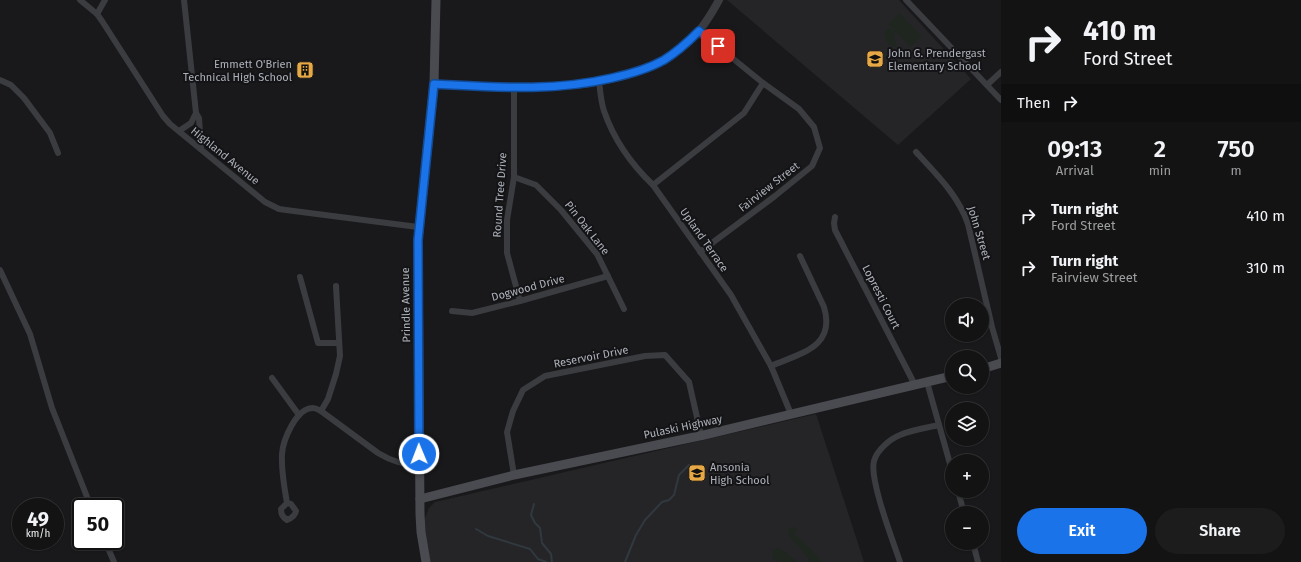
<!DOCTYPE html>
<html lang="en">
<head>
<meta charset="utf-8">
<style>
  :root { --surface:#131314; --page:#1c1c1d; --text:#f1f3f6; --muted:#9d9ea0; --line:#323234; --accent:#1a73e8 }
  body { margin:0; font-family:"Fira Sans",sans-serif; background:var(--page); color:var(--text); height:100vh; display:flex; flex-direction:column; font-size:15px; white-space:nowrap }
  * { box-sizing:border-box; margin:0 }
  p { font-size:13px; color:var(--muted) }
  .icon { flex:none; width:22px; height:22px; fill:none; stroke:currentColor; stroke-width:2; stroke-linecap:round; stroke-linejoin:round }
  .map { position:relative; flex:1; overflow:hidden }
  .panel { display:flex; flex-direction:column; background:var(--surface); width:300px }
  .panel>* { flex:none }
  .banner { background:#131314; color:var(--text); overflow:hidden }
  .buttons { position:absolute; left:945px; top:298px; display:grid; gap:8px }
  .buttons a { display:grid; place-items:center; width:44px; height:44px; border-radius:50%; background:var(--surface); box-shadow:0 1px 3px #0004,0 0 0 1px var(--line); font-size:20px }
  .speed { position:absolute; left:12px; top:498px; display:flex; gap:8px; font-size:20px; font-weight:700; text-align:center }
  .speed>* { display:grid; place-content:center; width:52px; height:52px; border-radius:50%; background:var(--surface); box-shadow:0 1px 3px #0004,0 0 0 1px var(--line); line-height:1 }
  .speed small { font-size:10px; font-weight:400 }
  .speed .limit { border:2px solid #111; border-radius:6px; background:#fff; color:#111 }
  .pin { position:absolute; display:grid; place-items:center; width:34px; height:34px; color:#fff; margin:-17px; border-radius:8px; box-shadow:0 2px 6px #0006 }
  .me { position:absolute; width:44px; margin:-22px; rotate:359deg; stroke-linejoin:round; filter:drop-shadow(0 0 3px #0008) }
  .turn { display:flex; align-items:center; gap:14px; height:84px; padding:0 16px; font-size:18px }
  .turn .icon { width:52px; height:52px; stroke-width:2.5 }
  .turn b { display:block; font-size:28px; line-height:34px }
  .then { display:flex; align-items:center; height:38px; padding:0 16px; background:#0003; gap:8px; font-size:15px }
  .eta { display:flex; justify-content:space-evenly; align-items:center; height:68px; text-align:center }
  .eta b { font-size:24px; font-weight:600; line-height:28px }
  .primary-button { display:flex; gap:8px; margin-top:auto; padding:8px 16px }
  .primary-button a { flex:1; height:46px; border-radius:24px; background:var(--accent); color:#fff; font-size:16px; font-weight:600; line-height:46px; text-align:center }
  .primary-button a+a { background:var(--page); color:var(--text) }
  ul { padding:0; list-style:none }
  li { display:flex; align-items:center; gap:12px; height:52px; padding:0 16px }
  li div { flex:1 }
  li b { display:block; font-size:15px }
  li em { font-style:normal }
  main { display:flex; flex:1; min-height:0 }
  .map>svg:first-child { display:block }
  .built { fill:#252528 }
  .green { fill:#1f2620 }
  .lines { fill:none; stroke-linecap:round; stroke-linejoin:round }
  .stream { stroke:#30393f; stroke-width:2 }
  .minor { stroke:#3a3c40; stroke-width:6 }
  .tertiary { stroke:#3a3c40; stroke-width:8 }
  .secondary { stroke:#494b50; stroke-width:9 }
  .route-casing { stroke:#114b97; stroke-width:10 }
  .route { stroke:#1a73e8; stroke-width:7 }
  .labels { text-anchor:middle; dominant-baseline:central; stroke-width:4; stroke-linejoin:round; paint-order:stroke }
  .poi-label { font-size:11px; fill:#adb1ba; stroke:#141416; text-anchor:start }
  .street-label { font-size:11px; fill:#adb1ba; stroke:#141416 }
</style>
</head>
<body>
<main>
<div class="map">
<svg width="1001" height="562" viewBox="0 0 1001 562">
  <rect width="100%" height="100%" fill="#19191b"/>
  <!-- built -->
  <g class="built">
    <path d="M727,0H899L971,79L898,145Z"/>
    <path d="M816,414L864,562H430L424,530L425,518L429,508L435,502Z"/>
  </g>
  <!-- green -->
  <g class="green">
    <path d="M899,13L922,36L910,47L888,24Z"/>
    <path d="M888,28L895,32L894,38L897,44L895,47C887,46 885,39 884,32Z"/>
    <path d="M792,527L797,528V531L794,534L811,549L822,562H810L800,548L789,537L788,529Z"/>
    <path d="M780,548L798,562H782L780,560L777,562L772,556V551L774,549Z"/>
  </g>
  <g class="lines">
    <!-- stream -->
    <g class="stream">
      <path d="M534,504L531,515L535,523L540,528L542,543L551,554L552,562"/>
      <path d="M476,529L488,536L530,549L538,559L546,562"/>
      <path d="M625,562L636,535L645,520L662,502L669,500L674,495L679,475L689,465"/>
    </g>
    <!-- minor -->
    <g class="minor">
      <path d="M80,0L97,14L102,21L163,116L170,124L265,202L279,209L286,210L418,227"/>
      <path d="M184,0L196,113L199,118L201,149"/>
      <path d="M906,0L1001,100"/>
      <path d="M97,14L105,0"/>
      <path d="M699,31L763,83L799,109L814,127L820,148L812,166L775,196L700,252"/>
      <path d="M0,80L11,85L24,98L50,133L58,153"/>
      <path d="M599,81C600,91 601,102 604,111C614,140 631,164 653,185L731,295L771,366L791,414"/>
      <path d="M987,85L1001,72"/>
      <path d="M514,88V177L507,220V253L520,301"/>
      <path d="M179,131L191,123L196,113"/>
      <path d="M916,152C937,175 958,195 968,224L992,327L1001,358"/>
      <path d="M514,177L536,185L561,210L597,254L624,309"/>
      <path d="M653,185L744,113L763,83"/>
      <path d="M835,217L834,223L835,230L915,385"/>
      <path d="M0,270L30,334L52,408L91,507"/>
      <path d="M300,277L318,343H339"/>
      <path d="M452,311L472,313L520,301L608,276"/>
      <path d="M771,366C801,353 836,347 824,307L800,256"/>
      <path d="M272,378L299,415"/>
      <path d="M927,382L952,471"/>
      <path d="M321,411L328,399L336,374L340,356L336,286"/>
      <path d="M514,475L507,432L513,411L523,390L545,376L645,356L665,355L689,382L701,435"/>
      <path d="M958,491L964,513"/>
      <path d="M287,503L291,504L296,511C295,516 292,518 287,520C283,517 281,515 281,509L287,503C284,486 281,470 282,454C283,440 296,408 313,408C316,408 319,410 321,411L378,453C391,461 404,465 419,465"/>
      <path d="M105,541L114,562"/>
      <path d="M973,543L978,562"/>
      <path d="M900,562C893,541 869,479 874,461C877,450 890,439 900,435C911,430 926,428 939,425"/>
    </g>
    <!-- tertiary -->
    <path class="tertiary" d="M434,84C514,88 642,100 699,31C707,21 713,11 719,0"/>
    <!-- secondary -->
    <g class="secondary">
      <path d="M982,369L1001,363"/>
      <path d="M420,499L514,475L704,435L952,376"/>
      <path d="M426,562L421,532L420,514L418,240L434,84L436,0"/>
    </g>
  </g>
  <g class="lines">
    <defs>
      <path id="route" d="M419,454L418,240L434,84C495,87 552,92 612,78C630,74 648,69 664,60C677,52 688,42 699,31L718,46"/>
    </defs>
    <!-- route casing -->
    <use href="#route" class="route-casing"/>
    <!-- route -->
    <use href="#route" class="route"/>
  </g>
  <!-- icons -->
  <defs>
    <symbol id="school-square" viewBox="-11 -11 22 22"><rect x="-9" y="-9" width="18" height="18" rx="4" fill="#e7a945" stroke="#141416"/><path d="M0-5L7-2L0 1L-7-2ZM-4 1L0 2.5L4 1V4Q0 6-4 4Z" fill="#111"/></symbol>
    <symbol id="building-square" viewBox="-11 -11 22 22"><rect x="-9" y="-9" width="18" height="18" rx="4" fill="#e7a945" stroke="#141416"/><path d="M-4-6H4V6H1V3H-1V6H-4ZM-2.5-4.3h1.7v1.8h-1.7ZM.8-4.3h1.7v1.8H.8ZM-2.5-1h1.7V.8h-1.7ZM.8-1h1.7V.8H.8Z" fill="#111"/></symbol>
  </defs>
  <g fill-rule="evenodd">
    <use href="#school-square" x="865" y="49" width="20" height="20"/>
    <use href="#building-square" x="295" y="60" width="20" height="20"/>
    <use href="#school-square" x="687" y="463" width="20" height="20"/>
  </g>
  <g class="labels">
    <!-- poi labels -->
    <g class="poi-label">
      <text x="888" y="53">John G. Prendergast<tspan x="888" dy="13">Elementary School</tspan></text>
      <text x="292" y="64" text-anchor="end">Emmett O'Brien<tspan x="292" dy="13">Technical High School</tspan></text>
      <text x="710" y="467">Ansonia<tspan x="710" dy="13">High School</tspan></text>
    </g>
    <!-- street labels -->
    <g class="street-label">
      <text transform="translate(225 156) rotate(39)">Highland Avenue</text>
      <text transform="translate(769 187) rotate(-38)">Fairview Street</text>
      <text transform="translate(500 195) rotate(-86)">Round Tree Drive</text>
      <text transform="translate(587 228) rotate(52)">Pin Oak Lane</text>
      <text transform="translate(979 233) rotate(73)">John Street</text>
      <text transform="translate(704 240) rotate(55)">Upland Terrace</text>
      <text transform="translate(528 288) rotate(-15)">Dogwood Drive</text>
      <text transform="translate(881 297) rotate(63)">Lopresti Court</text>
      <text transform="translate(406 305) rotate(-91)">Prindle Avenue</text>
      <text transform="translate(591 357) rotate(-11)">Reservoir Drive</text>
      <text transform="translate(683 427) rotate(-12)">Pulaski Highway</text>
    </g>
  </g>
</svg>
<div class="buttons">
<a><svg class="icon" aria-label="sound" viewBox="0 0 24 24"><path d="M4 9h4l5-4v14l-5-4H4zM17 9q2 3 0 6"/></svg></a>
<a><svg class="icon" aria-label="search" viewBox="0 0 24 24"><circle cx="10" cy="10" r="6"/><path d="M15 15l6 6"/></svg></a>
<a><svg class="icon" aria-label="layers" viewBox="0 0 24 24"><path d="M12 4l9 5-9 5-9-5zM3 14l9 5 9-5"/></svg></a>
<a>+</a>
<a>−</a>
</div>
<div class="speed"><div>49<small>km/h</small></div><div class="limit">50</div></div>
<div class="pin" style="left:718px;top:46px;background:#d93025"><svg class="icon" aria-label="arrive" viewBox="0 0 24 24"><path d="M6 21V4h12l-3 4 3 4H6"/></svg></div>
<svg class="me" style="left:419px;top:454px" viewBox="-20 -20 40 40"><circle r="17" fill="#1a73e8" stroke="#fff" stroke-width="3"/><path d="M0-11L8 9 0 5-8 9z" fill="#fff"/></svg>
</div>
<section class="panel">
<div class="banner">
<div class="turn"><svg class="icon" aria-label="right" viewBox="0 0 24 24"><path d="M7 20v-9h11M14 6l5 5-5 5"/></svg><div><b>410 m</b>Ford Street</div></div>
<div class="then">Then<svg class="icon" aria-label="right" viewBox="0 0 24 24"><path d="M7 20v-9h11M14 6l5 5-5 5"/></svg></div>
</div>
<div class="eta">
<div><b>09:13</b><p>Arrival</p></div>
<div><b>2</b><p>min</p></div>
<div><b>750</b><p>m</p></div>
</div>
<ul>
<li><svg class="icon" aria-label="right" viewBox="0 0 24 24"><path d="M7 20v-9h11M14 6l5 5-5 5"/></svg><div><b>Turn right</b><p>Ford Street</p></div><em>410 m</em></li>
<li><svg class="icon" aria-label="right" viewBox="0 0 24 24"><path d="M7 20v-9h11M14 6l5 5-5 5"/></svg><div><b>Turn right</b><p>Fairview Street</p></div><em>310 m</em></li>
</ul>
<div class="primary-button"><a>Exit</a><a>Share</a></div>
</section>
</main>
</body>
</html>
